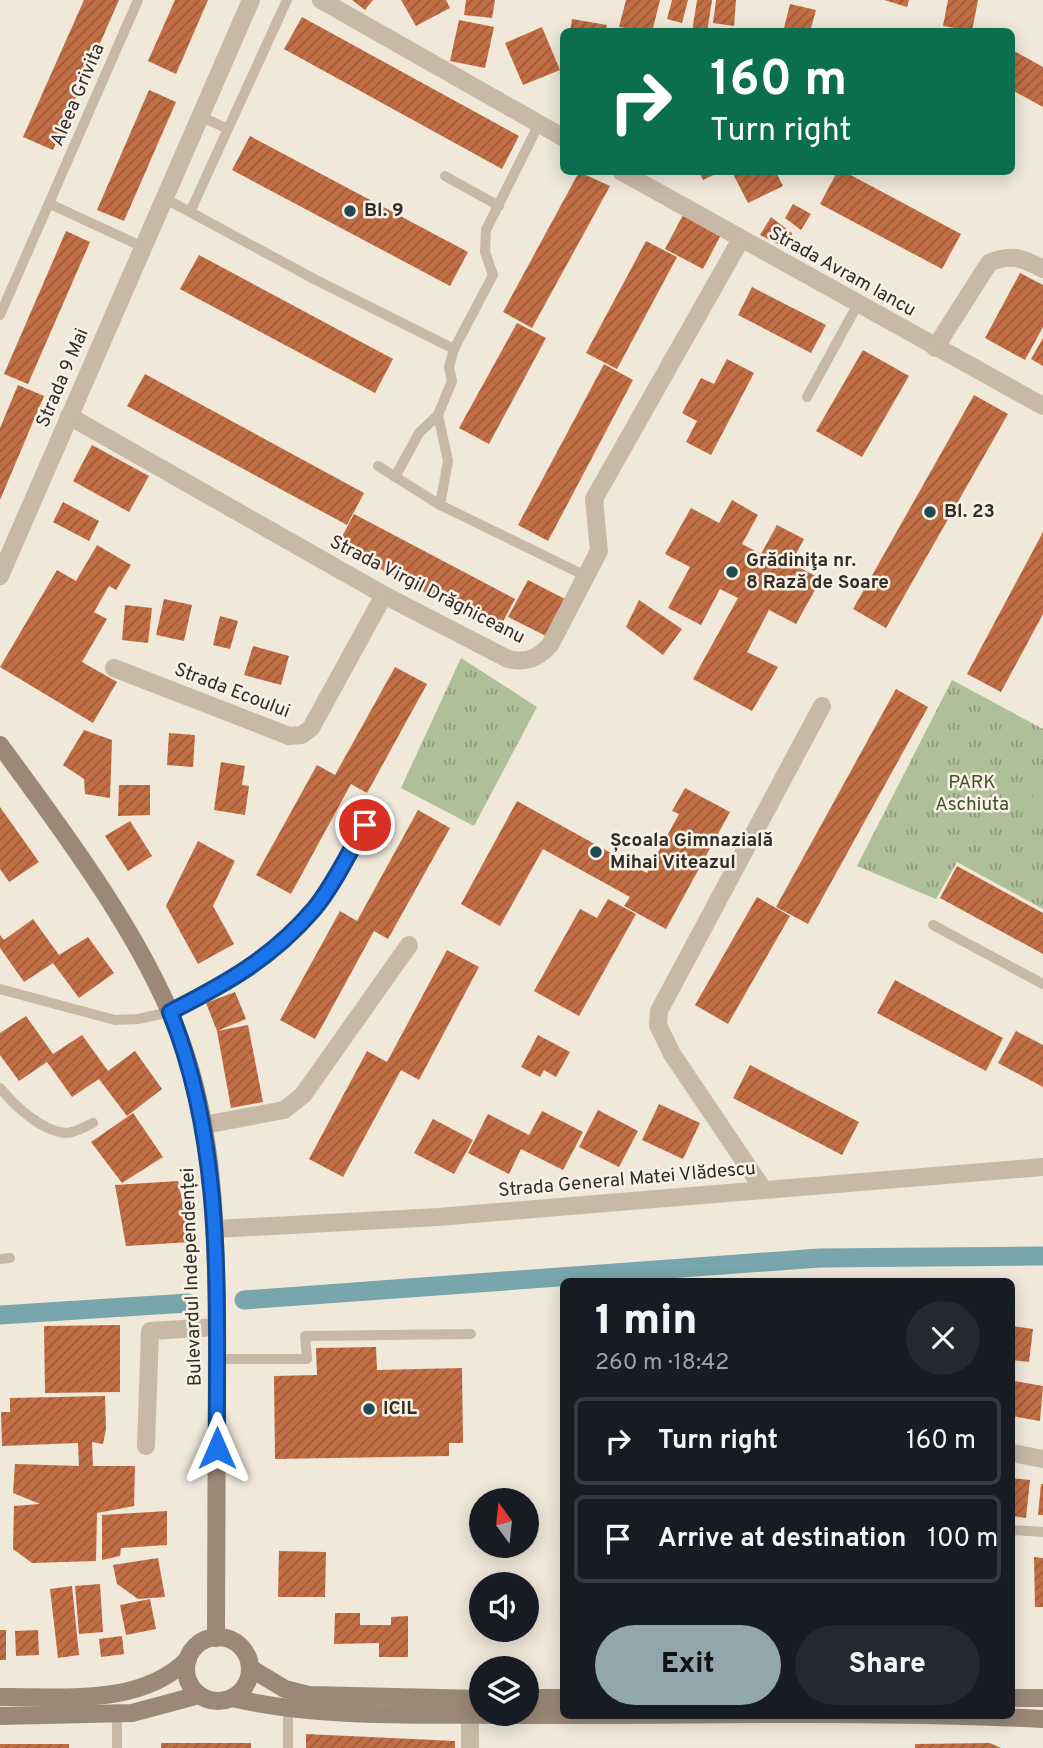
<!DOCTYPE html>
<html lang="en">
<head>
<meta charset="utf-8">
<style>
  :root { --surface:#171b24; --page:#242831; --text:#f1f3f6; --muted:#9ea1a6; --line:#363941; --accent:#92a7ad }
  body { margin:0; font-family:Overpass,sans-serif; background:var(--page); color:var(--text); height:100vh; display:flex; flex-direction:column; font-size:26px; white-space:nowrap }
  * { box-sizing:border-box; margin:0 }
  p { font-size:23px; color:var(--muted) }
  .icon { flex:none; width:38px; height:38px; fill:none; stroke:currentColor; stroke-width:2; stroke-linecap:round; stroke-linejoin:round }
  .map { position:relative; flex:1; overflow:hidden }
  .panel { position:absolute; left:560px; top:1278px; width:455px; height:441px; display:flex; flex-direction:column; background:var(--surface); border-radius:10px; box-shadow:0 4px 18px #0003 }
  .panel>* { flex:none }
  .hud { position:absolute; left:560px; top:28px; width:455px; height:147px; border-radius:10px; box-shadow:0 4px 18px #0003; background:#0b6e4f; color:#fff; overflow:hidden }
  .needle { width:46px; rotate:345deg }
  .fabs { position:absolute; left:469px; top:1488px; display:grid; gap:14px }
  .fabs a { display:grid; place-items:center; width:70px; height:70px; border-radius:50%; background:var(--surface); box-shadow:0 4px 18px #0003; font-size:35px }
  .pin { position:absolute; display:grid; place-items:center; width:60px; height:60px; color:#fff; margin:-30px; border:4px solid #fff; border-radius:50%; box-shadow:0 2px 7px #0007 }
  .me { position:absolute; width:77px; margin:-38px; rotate:0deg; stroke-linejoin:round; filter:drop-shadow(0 0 5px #0008) }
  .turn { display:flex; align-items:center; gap:24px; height:147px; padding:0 35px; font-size:32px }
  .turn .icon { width:91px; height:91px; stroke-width:2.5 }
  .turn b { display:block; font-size:49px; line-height:60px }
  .round { display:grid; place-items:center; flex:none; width:74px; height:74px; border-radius:37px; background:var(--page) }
  .head { display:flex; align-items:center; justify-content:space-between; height:119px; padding:0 35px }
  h1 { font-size:42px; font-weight:800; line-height:52px }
  .button { display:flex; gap:14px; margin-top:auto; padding:14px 35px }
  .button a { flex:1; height:80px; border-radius:42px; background:var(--accent); color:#111; font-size:28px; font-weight:800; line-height:80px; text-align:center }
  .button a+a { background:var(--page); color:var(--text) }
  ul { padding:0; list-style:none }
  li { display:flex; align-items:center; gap:21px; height:88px; margin:0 14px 10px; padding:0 21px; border:4px solid var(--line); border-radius:10px }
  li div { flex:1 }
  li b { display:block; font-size:26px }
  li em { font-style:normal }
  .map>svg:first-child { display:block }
  .park { fill:url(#park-tufts) }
  .garden { fill:#afbf9a }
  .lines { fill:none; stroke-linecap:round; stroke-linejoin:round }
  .canal { stroke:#79a6ac; stroke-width:19 }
  .building { fill:url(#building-hatch) }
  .service { stroke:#c8b8a6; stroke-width:10 }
  .minor { stroke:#c8b8a6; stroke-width:18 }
  .secondary { stroke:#9b8877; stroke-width:18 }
  .route-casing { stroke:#114b97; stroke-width:18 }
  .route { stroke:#1a73e8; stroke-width:12 }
  .poi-dot { fill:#1e4b54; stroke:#f8f1e5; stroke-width:2.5 }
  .labels { text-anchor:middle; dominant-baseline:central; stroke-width:5; stroke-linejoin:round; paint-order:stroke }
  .street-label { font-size:19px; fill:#342c27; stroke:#f8f1e5 }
  .poi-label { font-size:19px; font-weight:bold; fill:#342c27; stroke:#f8f1e5; text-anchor:start }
  .park-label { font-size:19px; fill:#40512b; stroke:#f8f1e5 }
</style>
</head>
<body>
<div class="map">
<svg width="1043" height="1748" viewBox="0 0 1043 1748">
  <defs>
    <pattern id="park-tufts" width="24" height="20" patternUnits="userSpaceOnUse" patternTransform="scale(1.75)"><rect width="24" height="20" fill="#afbf9a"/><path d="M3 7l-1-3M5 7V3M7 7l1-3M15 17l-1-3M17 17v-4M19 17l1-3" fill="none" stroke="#8f9b7e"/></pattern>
    <pattern id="building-hatch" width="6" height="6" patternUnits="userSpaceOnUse" patternTransform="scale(1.75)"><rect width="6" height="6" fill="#c26f46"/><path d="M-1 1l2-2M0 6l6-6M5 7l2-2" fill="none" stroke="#9e5b3a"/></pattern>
  </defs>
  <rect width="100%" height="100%" fill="#f0e8d9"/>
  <!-- park -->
  <g class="park">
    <path d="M461,658L537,707L474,826L401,788Z"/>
    <path d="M952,680L1043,729V909L957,862L936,899L857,866Z"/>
  </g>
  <!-- garden -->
  <path class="garden" d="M1042,777H1043V827L1023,816Z"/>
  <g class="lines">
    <!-- canal -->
    <g class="canal">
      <path d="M244,1300L820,1258L1043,1256"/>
      <path d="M0,1315L188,1303"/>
    </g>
  </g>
  <!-- building -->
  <g class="building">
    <path d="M84,0H119L53,150L23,137Z"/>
    <path d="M175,0H208L176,74L148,61Z"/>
    <path d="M352,0H373L365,10Z"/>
    <path d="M401,0H446L450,8L416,26Z"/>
    <path d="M466,0H495L492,18L464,15Z"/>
    <path d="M626,0H660L652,32L619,27Z"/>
    <path d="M672,0H688L682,23L667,19Z"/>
    <path d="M697,0H712L707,32H692Z"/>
    <path d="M716,0H736L734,26L713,23Z"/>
    <path d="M884,0H909L907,7Z"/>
    <path d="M948,0H978L972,31L943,26Z"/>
    <path d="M790,4L816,10L810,32H783Z"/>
    <path d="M302,17L519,136L502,169L284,49Z"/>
    <path d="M572,19L607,25L606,32H570Z"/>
    <path d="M459,20L494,27L485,68L450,61Z"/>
    <path d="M542,27L560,70L523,85L505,43Z"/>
    <path d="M1014,51L1043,67V107L1012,90Z"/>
    <path d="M149,90L176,102L124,221L97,210Z"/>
    <path d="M250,136L468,252L450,286L232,170Z"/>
    <path d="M579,172L610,186L532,328L503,312Z"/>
    <path d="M699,172H720L703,180Z"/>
    <path d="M732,172H776L783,186L748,203Z"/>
    <path d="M837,172H845L961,234L942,269L820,204Z"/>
    <path d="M793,204L811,214L801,230L785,218Z"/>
    <path d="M684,213L722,233L703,269L665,249Z"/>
    <path d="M771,217L792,233L787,249L760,235Z"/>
    <path d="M66,231L90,242L28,384L4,374Z"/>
    <path d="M646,241L677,257L617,369L586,353Z"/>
    <path d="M199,255L393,359L375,393L180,289Z"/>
    <path d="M1020,273L1043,285V327L1025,360L985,338Z"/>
    <path d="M752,287L826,325L811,353L738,315Z"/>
    <path d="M517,323L546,338L489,444L459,428Z"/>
    <path d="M1043,338V366L1031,359Z"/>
    <path d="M863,350L909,376L862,457L816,431Z"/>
    <path d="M727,359L754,373L711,455L686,442L697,421L682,413L701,378L714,384Z"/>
    <path d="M604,364L633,380L548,541L518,525Z"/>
    <path d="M145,374L364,493L347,525L127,406Z"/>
    <path d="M18,385L44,396L0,500V428Z"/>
    <path d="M974,395L1008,414L886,628L853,609Z"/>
    <path d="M92,445L149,476L129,512L73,481Z"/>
    <path d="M732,500L758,515L742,544L761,554L777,525L804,539L791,563L821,579L796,624L769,610L747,652L778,667L752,711L693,679L738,598L720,589L701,625L668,608L690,567L665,554L691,508L719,523Z"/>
    <path d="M63,502L99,521L89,541L53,522Z"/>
    <path d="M354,514L515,599L498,631L337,546Z"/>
    <path d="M1043,532V614L1001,692L967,674Z"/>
    <path d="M97,545L131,565L116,590L109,586L94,612L107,619L82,662L117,682L93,723L0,667L57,570L76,581Z"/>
    <path d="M528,580L567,600L548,637L508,617Z"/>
    <path d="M164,599L192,605L184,641L156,635Z"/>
    <path d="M639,600L682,629L663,655L626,627Z"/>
    <path d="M125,605L152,608L148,643L122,640Z"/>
    <path d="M220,616L238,621L230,649L213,645Z"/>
    <path d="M253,646L289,656L281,685L244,675Z"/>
    <path d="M395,667L427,684L367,793L351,784L291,894L256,875L317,765L335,775Z"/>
    <path d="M896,689L928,707L808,924L776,907Z"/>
    <path d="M84,730L112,740L110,798L85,794L84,779L63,765Z"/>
    <path d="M169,733L195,735L193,767L167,765Z"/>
    <path d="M221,762L245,766L242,785L249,786L245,815L214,810Z"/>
    <path d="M119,785H150V815L118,816Z"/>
    <path d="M685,788L730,812L666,929L624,906L630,897L543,849L500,926L461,904L517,801L647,873L679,814L672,811Z"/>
    <path d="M0,807L39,862L9,882L0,869Z"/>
    <path d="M418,810L450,828L388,939L374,931L315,1039L280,1020L340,911L357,921Z"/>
    <path d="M130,821L152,856L128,871L105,836Z"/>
    <path d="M198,841L235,861L213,906L234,944L198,964L166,906Z"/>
    <path d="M957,866L1043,913V954L940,898Z"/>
    <path d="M757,897L790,916L728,1024L695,1005Z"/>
    <path d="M608,899L636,914L579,1016L534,991L580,909L597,918Z"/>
    <path d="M33,919L59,955L88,937L114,973L79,998L53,963L24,982L0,948V935L4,940Z"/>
    <path d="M447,950L479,967L419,1080L401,1070L343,1177L309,1159L367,1051L387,1062Z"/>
    <path d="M895,980L1003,1038L986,1071L877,1013Z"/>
    <path d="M235,992L246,1019L217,1031L248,1025L263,1102L231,1108L217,1031L206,1003Z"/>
    <path d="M26,1016L53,1054L82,1035L108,1071L135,1051L162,1089L127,1116L99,1079L72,1097L47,1062L19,1081L0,1055V1033Z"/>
    <path d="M1016,1031L1043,1045V1087L998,1063Z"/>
    <path d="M538,1035L570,1052L556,1077L544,1070L540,1077L521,1067Z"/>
    <path d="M750,1065L859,1122L842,1155L733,1098Z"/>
    <path d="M659,1104L700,1123L683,1159L642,1140Z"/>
    <path d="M598,1110L638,1131L619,1167L579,1147Z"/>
    <path d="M542,1111L583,1132L563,1170L521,1149L509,1174L468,1153L488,1114L529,1135Z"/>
    <path d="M133,1113L163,1157L122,1183L91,1142Z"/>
    <path d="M433,1119L473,1140L454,1174L414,1153Z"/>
    <path d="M178,1181L191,1242L126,1246L115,1185Z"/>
    <path d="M120,1325V1392L45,1393L44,1326Z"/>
    <path d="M1012,1326L1033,1329L1029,1362L1012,1360Z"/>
    <path d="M376,1347L377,1370L462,1368L463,1443H449V1456L275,1459L274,1376L317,1375L316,1348Z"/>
    <path d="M1014,1381L1043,1386L1040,1421L1012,1416Z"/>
    <path d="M105,1396L106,1429L103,1444L92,1442L93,1466H135L134,1506L97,1513L96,1561L32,1563L13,1549L14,1506L40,1504L13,1493L15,1464L79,1466L78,1443L2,1446L1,1412H10V1398Z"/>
    <path d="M1012,1478L1030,1480L1026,1518L1012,1516Z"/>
    <path d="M1041,1484H1043V1515H1038Z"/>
    <path d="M167,1511V1545L121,1548L120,1556L102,1560V1515Z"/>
    <path d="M279,1551L326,1552L325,1597H278Z"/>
    <path d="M1034,1557L1043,1558V1607H1035Z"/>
    <path d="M158,1558L165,1597L138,1599L117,1584L113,1565Z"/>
    <path d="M100,1584L103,1632L79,1634L75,1586Z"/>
    <path d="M72,1586L79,1655L58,1658L50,1589Z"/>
    <path d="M150,1599L156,1629L126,1635L120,1605Z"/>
    <path d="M335,1613H360V1625H391V1617L408,1616V1657H379V1643L334,1644Z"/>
    <rect x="0" y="1630" width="6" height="30"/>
    <path d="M38,1630L39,1655L16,1656L15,1631Z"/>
    <path d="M122,1636L124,1654L101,1657L99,1639Z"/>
    <path d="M306,1734L455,1741V1748H306Z"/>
    <rect x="161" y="1743" width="90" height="5"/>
    <path d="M990,1743L1001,1748H915V1744Z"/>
    <rect x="0" y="1744" width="69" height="4"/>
  </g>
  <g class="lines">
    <!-- service -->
    <g class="service">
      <path d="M200,116L228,129"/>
      <path d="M539,124L486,230L485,252L493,275L454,349L449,367L452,381L438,415L448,461L440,505L586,576"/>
      <path d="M445,176L499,206"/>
      <path d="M164,198L316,280L454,349"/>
      <path d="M50,204L143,247"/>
      <path d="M190,212L287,0"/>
      <path d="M0,315L138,0"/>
      <path d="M807,397L858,304"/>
      <path d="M378,466L440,505"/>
      <path d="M395,477L419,433L438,415"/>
      <path d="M933,925L1043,984"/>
      <path d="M0,989L115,1020L138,1019L170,1012"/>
      <path d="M0,1088C15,1106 41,1131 66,1133C75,1133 84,1127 93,1123"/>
      <path d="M0,1259L10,1258"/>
      <path d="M217,1359H307L305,1336L471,1334"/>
      <path d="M1012,1530L1043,1532"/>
      <path d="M117,1714V1748"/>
      <path d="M288,1748V1709"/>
    </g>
    <!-- minor -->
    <g class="minor">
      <path d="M321,0L564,138"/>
      <path d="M622,172L1043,406"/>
      <path d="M935,348L989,263C1011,253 1023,258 1043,269"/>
      <path d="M69,416L384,595L508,659C527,663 537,659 550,645L599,551L594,499L741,239"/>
      <path d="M0,576L251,0"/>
      <path d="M114,668L289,736L302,735L311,728L384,595"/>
      <path d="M170,1012C229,982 270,960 314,909C334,885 349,852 365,825"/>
      <path d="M204,1125L284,1110L303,1095L409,945"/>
      <path d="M763,1189L672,1054L658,1025L659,1011L822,706"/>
      <path d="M215,1229L438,1217L1043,1167"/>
      <path d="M146,1446L150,1331L216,1327"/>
      <path d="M1012,1453L1043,1459"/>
      <path d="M470,1748V1714"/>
    </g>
    <!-- secondary -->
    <g class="secondary">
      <path d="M0,745C61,828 146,941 180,1038C216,1135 216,1239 217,1341C217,1440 216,1539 216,1638"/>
      <circle cx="218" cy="1669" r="32"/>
      <path d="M250,1668L285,1689L309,1695L481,1699"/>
      <path d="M0,1697C63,1696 140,1707 188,1659"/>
      <path d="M232,1698C323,1719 420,1714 512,1715C689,1716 867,1710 1043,1719"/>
      <path d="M527,1698H564"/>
      <path d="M1012,1698H1043"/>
      <path d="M0,1716L132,1713L199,1695"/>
    </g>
  </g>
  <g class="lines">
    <defs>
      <path id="route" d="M217,1448C216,1301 226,1150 170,1012C227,983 272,958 314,909C334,885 349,852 365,825"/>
    </defs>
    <!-- route casing -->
    <use href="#route" class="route-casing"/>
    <!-- route -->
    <use href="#route" class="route"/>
  </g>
  <!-- markers -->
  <g class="poi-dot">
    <circle cx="350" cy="211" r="7"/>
    <circle cx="930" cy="512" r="7"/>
    <circle cx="732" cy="572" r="7"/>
    <circle cx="596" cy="852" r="7"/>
    <circle cx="369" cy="1409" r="7"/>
  </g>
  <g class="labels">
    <!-- street labels -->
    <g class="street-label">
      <text transform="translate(78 95) rotate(-67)">Aleea Grivita</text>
      <text transform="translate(842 272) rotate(29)">Strada Avram Iancu</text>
      <text transform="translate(63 378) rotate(-67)">Strada 9 Mai</text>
      <text transform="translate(427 590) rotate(27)">Strada Virgil Drăghiceanu</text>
      <text transform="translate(232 691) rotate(21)">Strada Ecoului</text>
      <text transform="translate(627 1180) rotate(-5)">Strada General Matei Vlădescu</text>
      <text transform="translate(192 1277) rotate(-92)">Bulevardul Independenței</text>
    </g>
    <!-- poi labels -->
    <g class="poi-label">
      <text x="364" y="211">Bl. 9</text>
      <text x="944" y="512">Bl. 23</text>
      <text x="746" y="561">Grădiniţa nr.<tspan x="746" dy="22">8 Rază de Soare</tspan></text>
      <text x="610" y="841">Școala Gimnazială<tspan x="610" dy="22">Mihai Viteazul</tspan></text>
      <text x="383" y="1409">ICIL</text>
    </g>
    <!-- park labels -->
    <g class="park-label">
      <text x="972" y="783">PARK<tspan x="972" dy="22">Aschiuta</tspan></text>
    </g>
  </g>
</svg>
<div class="fabs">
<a><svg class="needle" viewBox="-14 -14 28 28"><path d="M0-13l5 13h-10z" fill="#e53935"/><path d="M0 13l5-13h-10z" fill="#9ea1a6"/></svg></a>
<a><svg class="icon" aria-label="sound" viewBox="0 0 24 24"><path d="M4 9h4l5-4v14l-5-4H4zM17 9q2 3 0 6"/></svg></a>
<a><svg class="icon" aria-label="layers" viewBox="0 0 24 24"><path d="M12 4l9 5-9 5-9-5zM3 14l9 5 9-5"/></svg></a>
</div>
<div class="pin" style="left:365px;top:825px;background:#d93025"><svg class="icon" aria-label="arrive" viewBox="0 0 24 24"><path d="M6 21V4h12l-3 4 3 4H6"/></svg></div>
<svg class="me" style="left:217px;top:1448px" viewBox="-20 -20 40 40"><path d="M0-17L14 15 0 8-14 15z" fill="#1a73e8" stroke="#fff" stroke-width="4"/></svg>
<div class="hud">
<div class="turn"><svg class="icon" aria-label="right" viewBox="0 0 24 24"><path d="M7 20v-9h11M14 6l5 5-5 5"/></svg><div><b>160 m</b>Turn right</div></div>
</div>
<section class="panel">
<div class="head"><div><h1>1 min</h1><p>260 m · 18:42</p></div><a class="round"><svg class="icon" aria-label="close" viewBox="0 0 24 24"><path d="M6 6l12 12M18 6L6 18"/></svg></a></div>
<ul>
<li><svg class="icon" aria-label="right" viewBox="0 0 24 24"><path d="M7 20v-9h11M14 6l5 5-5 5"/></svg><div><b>Turn right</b></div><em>160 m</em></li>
<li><svg class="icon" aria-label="arrive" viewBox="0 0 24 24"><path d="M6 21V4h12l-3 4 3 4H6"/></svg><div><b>Arrive at destination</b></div><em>100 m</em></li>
</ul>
<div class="button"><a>Exit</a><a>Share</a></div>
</section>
</div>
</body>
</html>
